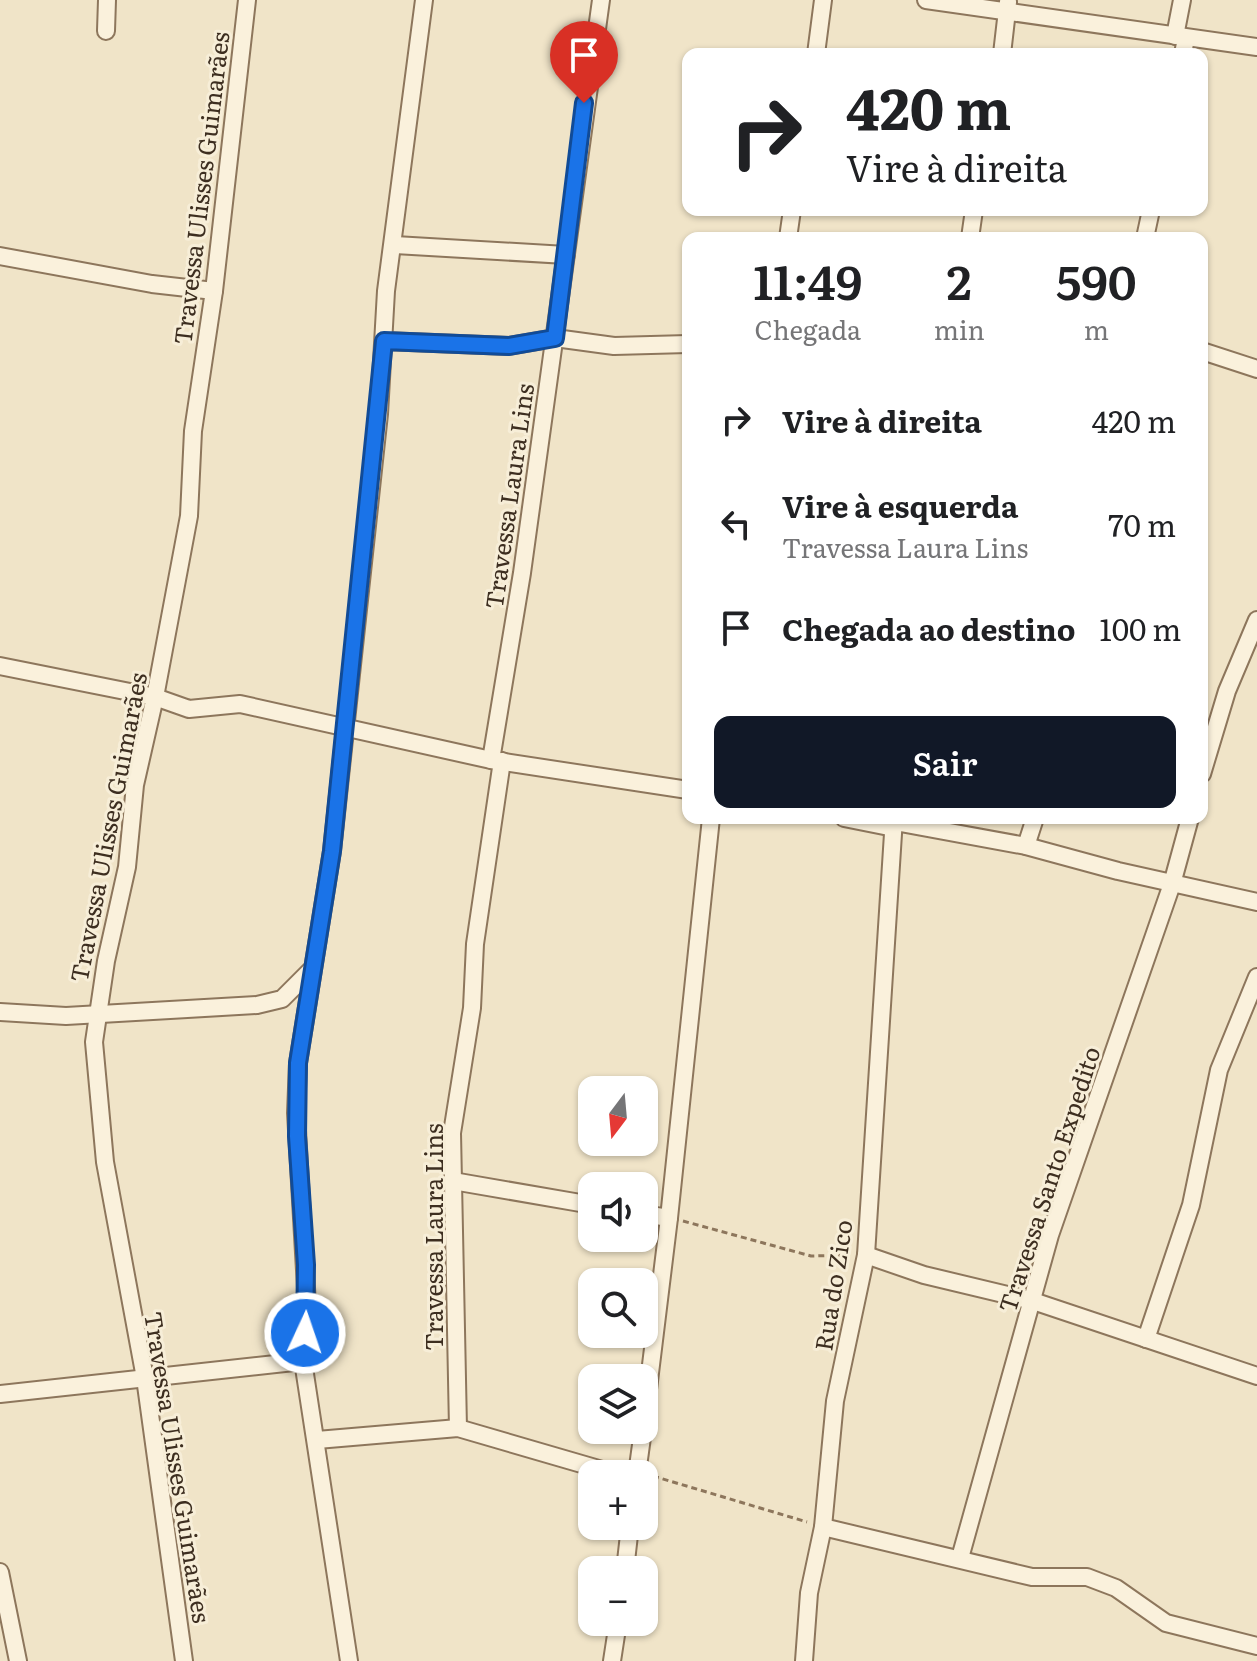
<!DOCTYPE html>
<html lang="pt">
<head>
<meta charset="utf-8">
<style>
  :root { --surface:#fff; --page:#f2f2f2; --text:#202124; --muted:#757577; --accent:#111827 }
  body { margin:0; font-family:Literata,serif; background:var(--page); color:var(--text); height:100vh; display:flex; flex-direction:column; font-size:30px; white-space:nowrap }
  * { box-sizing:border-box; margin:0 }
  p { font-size:26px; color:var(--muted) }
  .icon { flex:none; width:44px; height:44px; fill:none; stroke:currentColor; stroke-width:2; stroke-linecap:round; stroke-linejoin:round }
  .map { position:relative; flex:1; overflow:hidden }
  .panel { position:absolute; left:682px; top:232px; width:526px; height:592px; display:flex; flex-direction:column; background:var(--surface); border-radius:16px; box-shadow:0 2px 6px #0004 }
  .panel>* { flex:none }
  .guide { position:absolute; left:682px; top:48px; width:526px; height:168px; border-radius:16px; box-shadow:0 2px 6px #0004; background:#fff; color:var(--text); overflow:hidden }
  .needle { width:52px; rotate:196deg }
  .fabs { position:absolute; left:578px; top:1076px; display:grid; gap:16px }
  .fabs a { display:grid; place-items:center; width:80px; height:80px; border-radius:16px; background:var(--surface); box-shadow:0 2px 6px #0004; font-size:40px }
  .pin { position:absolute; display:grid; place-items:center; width:68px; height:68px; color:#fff; margin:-82px -34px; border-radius:50% 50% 50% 0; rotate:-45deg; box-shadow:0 0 8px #0007 }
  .pin .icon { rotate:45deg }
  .me { position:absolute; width:88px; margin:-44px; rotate:3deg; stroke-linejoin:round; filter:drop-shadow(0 0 6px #0008) }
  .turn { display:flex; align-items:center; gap:28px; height:168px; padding:0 32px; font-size:36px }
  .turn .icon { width:104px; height:104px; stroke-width:2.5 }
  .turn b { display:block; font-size:56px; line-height:68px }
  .eta { display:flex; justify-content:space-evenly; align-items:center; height:136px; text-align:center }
  .eta b { font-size:48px; font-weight:600; line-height:56px }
  .cta { display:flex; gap:16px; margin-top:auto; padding:16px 32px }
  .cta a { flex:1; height:92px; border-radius:16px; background:var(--accent); color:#fff; font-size:32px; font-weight:600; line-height:92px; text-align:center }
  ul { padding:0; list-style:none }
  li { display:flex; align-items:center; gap:24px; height:104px; padding:0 32px }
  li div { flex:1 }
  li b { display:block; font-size:30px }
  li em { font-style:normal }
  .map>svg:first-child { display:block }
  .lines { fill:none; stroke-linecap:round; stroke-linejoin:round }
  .minor-casing { stroke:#8d765c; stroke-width:20 }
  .path { stroke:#8d765c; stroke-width:3; stroke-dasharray:6 4; stroke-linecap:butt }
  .minor { stroke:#faf1dc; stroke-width:16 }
  .route-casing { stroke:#114b97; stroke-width:20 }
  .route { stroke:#1a73e8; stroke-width:14 }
  .labels { text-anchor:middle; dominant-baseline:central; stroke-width:6; stroke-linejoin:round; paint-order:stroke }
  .street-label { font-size:24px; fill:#3d2e20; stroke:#f7eed8 }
</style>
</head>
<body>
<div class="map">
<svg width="1257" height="1661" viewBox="0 0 1257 1661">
  <rect width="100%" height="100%" fill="#f0e4c8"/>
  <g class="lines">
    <defs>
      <g id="minor">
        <path d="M926,0L1257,47"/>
        <path d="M106,31L107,0"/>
        <path d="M1175,36L1182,0"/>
        <path d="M816,54L823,0"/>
        <path d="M1002,54L1008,2"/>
        <path d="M1183,54L1186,38"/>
        <path d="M788,238L792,210"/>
        <path d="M970,238L974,210"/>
        <path d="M1145,238L1151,210"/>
        <path d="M395,245L566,255"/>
        <path d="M0,256L152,284L214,291"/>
        <path d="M384,341L509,346L555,338L614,346L688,344"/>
        <path d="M1202,351L1257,369"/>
        <path d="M0,666L155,697L189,709L240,704L491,760L688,790"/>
        <path d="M491,760L522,573L601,0"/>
        <path d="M1202,774L1227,691L1257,620"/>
        <path d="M844,818L894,828"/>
        <path d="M895,822L1026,846L1118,871L1257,902"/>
        <path d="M1026,846L1035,818"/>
        <path d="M0,1012L66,1016L257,1005L282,999L310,971"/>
        <path d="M453,1181L592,1205"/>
        <path d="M644,1214L669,1218"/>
        <path d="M866,1255L924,1275L1033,1301L1257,1376"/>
        <path d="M1146,1339L1191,1205L1219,1070L1257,977"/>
        <path d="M0,1394L303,1361"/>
        <path d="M644,1422L669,1218L711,818"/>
        <path d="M458,1428L452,1133L472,1008L475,944L502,761"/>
        <path d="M317,1440L458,1428L616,1474"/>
        <path d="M637,1474L643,1430"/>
        <path d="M823,1527L1032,1577H1087L1116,1588L1166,1623L1257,1646"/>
        <path d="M960,1558L1050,1235L1172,884L1190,818"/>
        <path d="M625,1570L630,1526"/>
        <path d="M0,1572L18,1661"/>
        <path d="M184,1661L145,1378L105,1162L94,1042L106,961L127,867L135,785L155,697L189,516L193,431L214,291L247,0"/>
        <path d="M349,1661L303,1361L307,1305L296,1113L298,1063L332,851L379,414L386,291L424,0"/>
        <path d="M612,1661L618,1622"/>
        <path d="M804,1661L809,1593L823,1527L835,1401L866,1255L894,818"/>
      </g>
    </defs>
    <!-- minor casing -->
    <use href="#minor" class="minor-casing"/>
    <!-- path -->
    <g class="path">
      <path d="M683,1221L811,1256L850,1255"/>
      <path d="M653,1476L807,1522"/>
    </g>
    <!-- minor -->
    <use href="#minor" class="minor"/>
  </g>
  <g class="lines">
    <defs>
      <path id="route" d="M305,1333L306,1265L297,1136L298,1063L332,851L384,341L509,346L555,338L584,103"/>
    </defs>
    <!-- route casing -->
    <use href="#route" class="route-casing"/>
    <!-- route -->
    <use href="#route" class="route"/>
  </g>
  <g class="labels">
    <!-- street labels -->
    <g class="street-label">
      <text transform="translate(200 188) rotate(-83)">Travessa Ulisses Guimarães</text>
      <text transform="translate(508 496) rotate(-82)">Travessa Laura Lins</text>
      <text transform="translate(107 827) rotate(-79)">Travessa Ulisses Guimarães</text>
      <text transform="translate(1048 1179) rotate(-72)">Travessa Santo Expedito</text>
      <text transform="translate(432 1237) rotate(-90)">Travessa Laura Lins</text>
      <text transform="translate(832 1285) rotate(-81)">Rua do Zico</text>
      <text transform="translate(179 1467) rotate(81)">Travessa Ulisses Guimarães</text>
    </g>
  </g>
</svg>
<div class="fabs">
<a><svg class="needle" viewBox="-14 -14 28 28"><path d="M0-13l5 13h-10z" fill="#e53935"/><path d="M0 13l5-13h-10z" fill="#757577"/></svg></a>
<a><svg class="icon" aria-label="sound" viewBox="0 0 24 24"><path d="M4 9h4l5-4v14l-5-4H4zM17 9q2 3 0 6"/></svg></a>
<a><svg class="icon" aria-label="search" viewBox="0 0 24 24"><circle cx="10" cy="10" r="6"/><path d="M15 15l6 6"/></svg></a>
<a><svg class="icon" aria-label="layers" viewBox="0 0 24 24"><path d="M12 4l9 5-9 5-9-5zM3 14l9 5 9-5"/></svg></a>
<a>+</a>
<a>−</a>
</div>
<div class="pin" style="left:584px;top:103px;background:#d93025"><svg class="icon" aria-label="arrive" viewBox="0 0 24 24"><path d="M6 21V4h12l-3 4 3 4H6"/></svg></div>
<svg class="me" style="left:305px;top:1333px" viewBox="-20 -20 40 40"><circle r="17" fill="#1a73e8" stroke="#fff" stroke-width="3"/><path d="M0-11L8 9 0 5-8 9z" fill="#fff"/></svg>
<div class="guide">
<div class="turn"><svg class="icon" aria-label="right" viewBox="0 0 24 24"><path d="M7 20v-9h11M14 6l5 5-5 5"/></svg><div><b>420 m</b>Vire à direita</div></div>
</div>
<section class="panel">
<div class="eta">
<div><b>11:49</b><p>Chegada</p></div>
<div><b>2</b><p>min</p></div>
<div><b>590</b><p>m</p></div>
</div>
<ul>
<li><svg class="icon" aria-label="right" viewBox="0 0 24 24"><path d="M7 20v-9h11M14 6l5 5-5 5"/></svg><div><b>Vire à direita</b></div><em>420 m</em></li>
<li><svg class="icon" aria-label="left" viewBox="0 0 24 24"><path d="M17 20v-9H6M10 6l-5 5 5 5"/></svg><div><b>Vire à esquerda</b><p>Travessa Laura Lins</p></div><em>70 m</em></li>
<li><svg class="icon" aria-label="arrive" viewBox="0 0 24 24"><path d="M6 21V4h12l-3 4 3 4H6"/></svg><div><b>Chegada ao destino</b></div><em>100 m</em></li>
</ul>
<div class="cta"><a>Sair</a></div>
</section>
</div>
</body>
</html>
